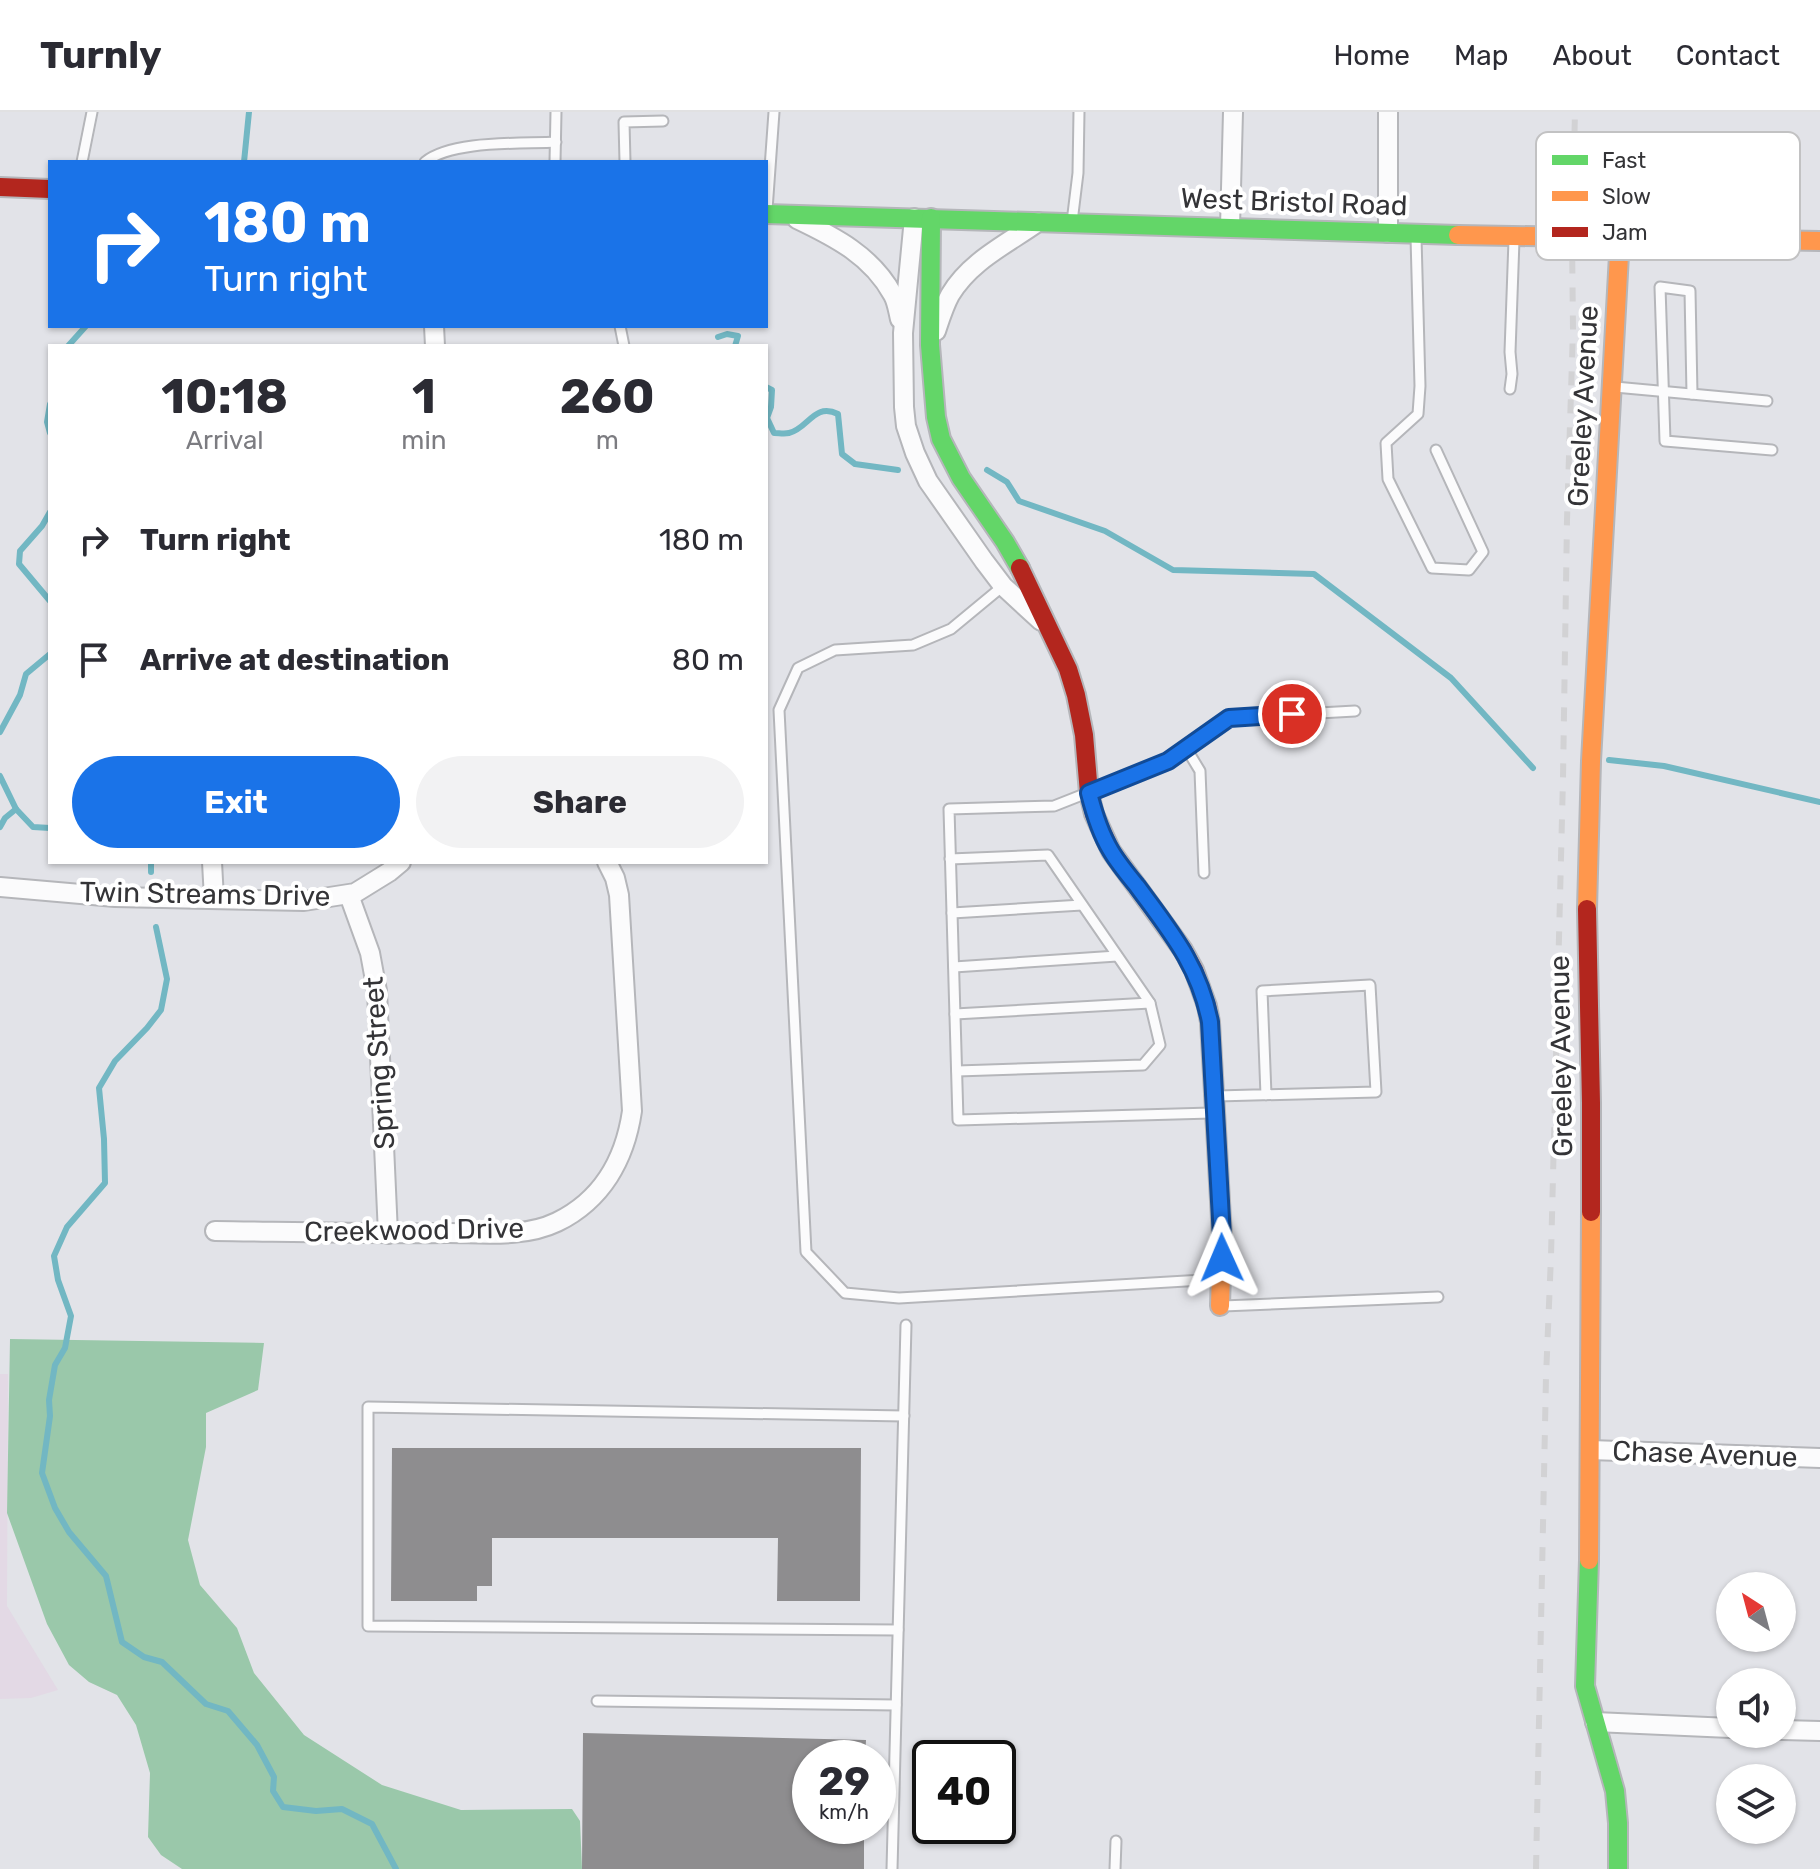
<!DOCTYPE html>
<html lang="en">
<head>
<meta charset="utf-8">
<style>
  :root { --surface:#fff; --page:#f2f2f3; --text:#2b2b33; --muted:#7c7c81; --line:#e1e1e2; --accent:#1a73e8 }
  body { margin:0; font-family:Rubik,sans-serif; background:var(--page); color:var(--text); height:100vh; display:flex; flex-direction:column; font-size:30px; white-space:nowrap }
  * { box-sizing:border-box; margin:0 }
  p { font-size:26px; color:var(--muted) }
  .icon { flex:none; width:44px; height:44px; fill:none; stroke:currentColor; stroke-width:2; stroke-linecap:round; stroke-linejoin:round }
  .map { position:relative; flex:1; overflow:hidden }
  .details { position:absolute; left:48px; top:232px; width:720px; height:520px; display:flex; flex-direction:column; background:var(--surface); border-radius:0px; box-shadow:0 2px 6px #0004 }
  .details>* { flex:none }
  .banner { position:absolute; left:48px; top:48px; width:720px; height:168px; border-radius:0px; box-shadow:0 2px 6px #0004; background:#1a73e8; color:#fff; overflow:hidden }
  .needle { width:52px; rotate:324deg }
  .buttons { position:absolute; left:1716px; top:1460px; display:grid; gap:16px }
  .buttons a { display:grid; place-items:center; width:80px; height:80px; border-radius:50%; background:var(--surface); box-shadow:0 2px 6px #0004; font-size:40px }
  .speed { position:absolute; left:792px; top:1628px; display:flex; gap:16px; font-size:40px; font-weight:700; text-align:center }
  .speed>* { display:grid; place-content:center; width:104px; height:104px; border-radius:50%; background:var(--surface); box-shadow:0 2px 6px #0004; line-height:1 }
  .speed small { font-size:20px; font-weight:400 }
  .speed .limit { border:4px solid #111; border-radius:12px; background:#fff; color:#111 }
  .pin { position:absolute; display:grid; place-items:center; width:68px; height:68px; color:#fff; margin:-34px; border:4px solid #fff; border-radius:50%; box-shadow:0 2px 8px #0007 }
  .me { position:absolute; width:88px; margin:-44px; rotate:359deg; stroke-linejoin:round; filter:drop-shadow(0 0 6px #0008) }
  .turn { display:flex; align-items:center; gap:28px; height:168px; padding:0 24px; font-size:36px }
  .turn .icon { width:104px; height:104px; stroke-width:2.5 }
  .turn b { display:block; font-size:56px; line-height:68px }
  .eta { display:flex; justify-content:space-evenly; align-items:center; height:136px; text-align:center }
  .eta b { font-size:48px; font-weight:700; line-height:56px }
  .action { display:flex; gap:16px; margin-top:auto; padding:16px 24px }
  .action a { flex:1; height:92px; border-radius:48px; background:var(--accent); color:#fff; font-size:32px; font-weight:700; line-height:92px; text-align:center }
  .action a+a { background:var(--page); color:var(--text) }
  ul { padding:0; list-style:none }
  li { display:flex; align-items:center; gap:24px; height:120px; padding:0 24px }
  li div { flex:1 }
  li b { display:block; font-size:30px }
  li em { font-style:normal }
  header { display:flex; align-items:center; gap:48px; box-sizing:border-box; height:112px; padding:0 40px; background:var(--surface); border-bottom:2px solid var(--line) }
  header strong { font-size:38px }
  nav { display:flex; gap:44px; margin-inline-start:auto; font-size:28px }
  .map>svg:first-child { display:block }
  .industrial { fill:#e3d9e5 }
  .forest { fill:#9ac8aa }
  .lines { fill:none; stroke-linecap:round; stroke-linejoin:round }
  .stream { stroke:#72b7c3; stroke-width:6 }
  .building { fill:#8e8d8f }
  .lane-casing { stroke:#b5b6ba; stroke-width:13 }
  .street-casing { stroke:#b5b6ba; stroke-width:22 }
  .fast-casing { stroke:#b5b6ba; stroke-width:22 }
  .slow-casing { stroke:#b5b6ba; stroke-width:22 }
  .jam-casing { stroke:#b5b6ba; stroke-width:22 }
  .lane { stroke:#fbfbfc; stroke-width:9 }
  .street { stroke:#fbfbfc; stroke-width:18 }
  .fast { stroke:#63d668; stroke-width:18 }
  .slow { stroke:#ff974d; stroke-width:18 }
  .jam { stroke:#b3261e; stroke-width:18 }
  .rail { stroke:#d2d2d4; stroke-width:6; stroke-dasharray:14 14; stroke-linecap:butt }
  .route-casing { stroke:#114b97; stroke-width:20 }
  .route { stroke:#1a73e8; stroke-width:14 }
  .labels { text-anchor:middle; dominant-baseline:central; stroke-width:8; stroke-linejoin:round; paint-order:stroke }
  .street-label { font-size:28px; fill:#343437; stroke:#fff }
  .key { fill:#fff; stroke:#c2c2c3; stroke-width:2 }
  .key-label { font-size:22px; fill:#343437 }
</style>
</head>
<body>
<header>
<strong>Turnly</strong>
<nav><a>Home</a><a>Map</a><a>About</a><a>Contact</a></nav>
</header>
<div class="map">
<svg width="1820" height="1757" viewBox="0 0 1820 1757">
  <rect width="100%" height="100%" fill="#e2e3e8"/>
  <!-- industrial -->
  <path class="industrial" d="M0,1262H8L7,1494L58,1578L31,1586L0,1587Z"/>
  <!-- forest -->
  <path class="forest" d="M10,1227L264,1231L258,1278L206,1301V1335L188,1428L200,1473L237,1516L254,1561L304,1623L382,1673L461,1698L572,1697L580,1709L582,1757H182L161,1743L148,1725L150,1661L136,1613L117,1583L89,1570L69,1553L47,1512L7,1401Z"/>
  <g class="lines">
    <!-- stream -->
    <g class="stream">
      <path d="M244,50L249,0"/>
      <path d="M718,225L727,222L738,224L735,234"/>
      <path d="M68,234L86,214"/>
      <path d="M766,275L772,278L771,295L767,306L774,321C779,321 784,322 789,321C808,317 814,290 838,302L842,342L855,352L898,358"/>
      <path d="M50,292L47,310L50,321"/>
      <path d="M987,358L1007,370L1019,389L1105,419L1173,458L1314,462L1451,566L1533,656"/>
      <path d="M50,400L42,414L20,439L19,452L50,489"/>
      <path d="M0,620L20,583L26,562L50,542"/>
      <path d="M1609,648L1664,654L1820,690"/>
      <path d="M0,664L16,697L33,715L50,716"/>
      <path d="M0,715L5,706L16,697"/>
      <path d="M151,760V750"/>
      <path d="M156,815L167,867L161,898L147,916L115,949L99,976L104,1027L105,1071L67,1115L54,1144L58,1168L71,1204L65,1236L55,1253L49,1288L50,1304L42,1361L55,1396L69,1420L106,1464L122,1530L144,1545L162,1550L206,1592L228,1599L257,1633L274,1665L273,1679L283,1695L316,1699L342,1697L372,1712L396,1757"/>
    </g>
  </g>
  <!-- building -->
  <g class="building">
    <path d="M392,1336H861L860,1489H777L778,1426H492V1474H477V1489H391Z"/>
    <path d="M583,1621L866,1628L865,1646H810V1714H864V1757H582Z"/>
  </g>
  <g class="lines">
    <defs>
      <g id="lane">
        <path d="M82,50L92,0"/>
        <path d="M425,50C452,28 521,32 556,30"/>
        <path d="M555,50L556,0"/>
        <path d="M625,50L624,10L663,9"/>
        <path d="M767,98L774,0"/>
        <path d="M1072,110L1078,61L1079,0"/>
        <path d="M1416,125L1420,274L1418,302L1386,331L1388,367L1432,456L1469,458L1483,440L1436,338"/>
        <path d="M620,214L624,234"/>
        <path d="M1615,275L1767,289"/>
        <path d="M1510,277L1512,262L1510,240L1514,128"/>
        <path d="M1692,282L1690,179L1660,175L1665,329L1772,338"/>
        <path d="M1003,474L951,517L913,533L835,538L798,556L779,598L806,1140L845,1181L899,1186L1220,1167"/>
        <path d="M1186,636L1200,659L1204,761"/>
        <path d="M950,747L1048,743L1150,891L1160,933L1143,953L957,959"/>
        <path d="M952,801L1082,793"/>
        <path d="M954,855L1117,844"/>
        <path d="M955,902L1150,891"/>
        <path d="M1217,984L1376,980L1370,873L1262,879L1266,983"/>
        <path d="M1211,1001L958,1008L949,697L1054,694L1168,649L1229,606L1355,599"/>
        <path d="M1223,1194L1438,1185"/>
        <path d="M898,1518L368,1514V1295L904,1304"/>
        <path d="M597,1589L896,1593"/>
        <path d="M892,1757L906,1213"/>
        <path d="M1115,1757L1116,1729"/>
      </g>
      <g id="street">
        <path d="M1388,0V121"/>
        <path d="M914,106L903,221L904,295L906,314L915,341L928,369L984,449L1003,474L1041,509"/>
        <path d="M797,107C835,125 872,144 893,183C897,190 898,199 900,207"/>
        <path d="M1230,115L1233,0"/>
        <path d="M434,214L435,234"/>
        <path d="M936,219C940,207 944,194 950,183C970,149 1007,132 1038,110"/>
        <path d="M212,750L214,787"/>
        <path d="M0,775L115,785L304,789L355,781L389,760L401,750"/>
        <path d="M349,783L370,841L377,879L388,1122"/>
        <path d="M215,1119C292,1120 370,1122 448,1121C483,1121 524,1126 557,1110C602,1088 625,1047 632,999L619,783L615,766L607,750"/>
        <path d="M1590,1338L1820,1346"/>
        <path d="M1595,1610L1730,1616"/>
        <path d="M1782,1618L1820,1619"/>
      </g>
      <g id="fast">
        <path d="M766,102L1458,123"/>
        <path d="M931,106L930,233L936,305L941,327L961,366L1005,430L1020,456"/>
        <path d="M1589,1448L1585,1574L1615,1679L1618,1711V1757"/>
      </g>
      <g id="slow">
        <path d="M1458,123L1820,129"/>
        <path d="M1587,797L1591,649L1620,125"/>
        <path d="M1214,981L1222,1125L1220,1194"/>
        <path d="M1589,1448L1591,1100"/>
      </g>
      <g id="jam">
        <path d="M0,75L50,77"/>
        <path d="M1020,456L1068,557L1076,583L1084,623L1089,681L1094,702L1111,739L1183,838L1194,858L1207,894L1210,910L1214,981"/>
        <path d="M1587,797L1591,991V1100"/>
      </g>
    </defs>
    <!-- lane casing -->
    <use href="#lane" class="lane-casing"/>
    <!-- street casing -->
    <use href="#street" class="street-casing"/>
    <!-- fast casing -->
    <use href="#fast" class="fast-casing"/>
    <!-- slow casing -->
    <use href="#slow" class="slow-casing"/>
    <!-- jam casing -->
    <use href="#jam" class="jam-casing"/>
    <!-- lane -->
    <use href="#lane" class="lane"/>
    <!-- street -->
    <use href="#street" class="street"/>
    <!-- fast -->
    <use href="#fast" class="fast"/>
    <!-- slow -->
    <use href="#slow" class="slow"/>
    <!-- jam -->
    <use href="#jam" class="jam"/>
    <!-- rail -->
    <path class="rail" d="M1536,1757L1546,1265L1551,1144L1563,666L1567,408L1573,217L1572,126L1575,0"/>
  </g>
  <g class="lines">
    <defs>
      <path id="route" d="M1222,1146V1125L1210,910C1199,853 1170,819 1137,774C1128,763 1118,751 1111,739C1100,721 1094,701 1089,681L1168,649L1229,606L1292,602"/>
    </defs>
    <!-- route casing -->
    <use href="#route" class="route-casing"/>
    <!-- route -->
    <use href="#route" class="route"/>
  </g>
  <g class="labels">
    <!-- street labels -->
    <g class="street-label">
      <text transform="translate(1294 90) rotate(2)">West Bristol Road</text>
      <text transform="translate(1583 294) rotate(-87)">Greeley Avenue</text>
      <text transform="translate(205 782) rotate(1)">Twin Streams Drive</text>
      <text transform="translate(1561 944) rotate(-91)">Greeley Avenue</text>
      <text transform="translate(379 951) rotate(-94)">Spring Street</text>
      <text transform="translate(414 1118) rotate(-1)">Creekwood Drive</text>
      <text transform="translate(1705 1342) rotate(2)">Chase Avenue</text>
    </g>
  </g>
  <!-- legend -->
  <rect x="1536" y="20" width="264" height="128" rx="12" class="key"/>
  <rect x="1552" y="43" width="36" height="10" fill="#63d668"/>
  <rect x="1552" y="79" width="36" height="10" fill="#ff974d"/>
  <rect x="1552" y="115" width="36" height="10" fill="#b3261e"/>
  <g class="key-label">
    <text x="1602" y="56">Fast</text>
    <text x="1602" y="92">Slow</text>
    <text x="1602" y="128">Jam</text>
  </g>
</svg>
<div class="buttons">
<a><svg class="needle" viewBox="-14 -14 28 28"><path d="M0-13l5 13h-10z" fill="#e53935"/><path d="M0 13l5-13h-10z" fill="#7c7c81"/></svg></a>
<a><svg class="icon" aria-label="sound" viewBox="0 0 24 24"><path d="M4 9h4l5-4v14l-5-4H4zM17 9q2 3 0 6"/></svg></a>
<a><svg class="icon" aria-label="layers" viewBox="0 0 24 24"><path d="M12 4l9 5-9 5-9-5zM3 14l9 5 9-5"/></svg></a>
</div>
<div class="speed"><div>29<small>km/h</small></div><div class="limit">40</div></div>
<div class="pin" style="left:1292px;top:602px;background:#d93025"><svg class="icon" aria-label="arrive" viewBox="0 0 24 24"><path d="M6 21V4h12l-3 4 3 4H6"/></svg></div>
<svg class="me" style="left:1222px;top:1146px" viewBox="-20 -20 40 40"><path d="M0-17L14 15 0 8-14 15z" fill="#1a73e8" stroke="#fff" stroke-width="4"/></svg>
<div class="banner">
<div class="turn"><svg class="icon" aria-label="right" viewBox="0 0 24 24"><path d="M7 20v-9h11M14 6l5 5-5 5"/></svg><div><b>180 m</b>Turn right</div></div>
</div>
<section class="details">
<div class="eta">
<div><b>10:18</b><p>Arrival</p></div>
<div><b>1</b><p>min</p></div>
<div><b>260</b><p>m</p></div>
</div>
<ul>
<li><svg class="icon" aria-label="right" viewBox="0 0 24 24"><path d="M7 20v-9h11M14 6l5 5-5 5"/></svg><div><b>Turn right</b></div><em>180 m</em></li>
<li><svg class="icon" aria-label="arrive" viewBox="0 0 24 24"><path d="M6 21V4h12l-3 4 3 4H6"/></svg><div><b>Arrive at destination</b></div><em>80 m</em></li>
</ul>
<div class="action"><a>Exit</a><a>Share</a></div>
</section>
</div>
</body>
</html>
